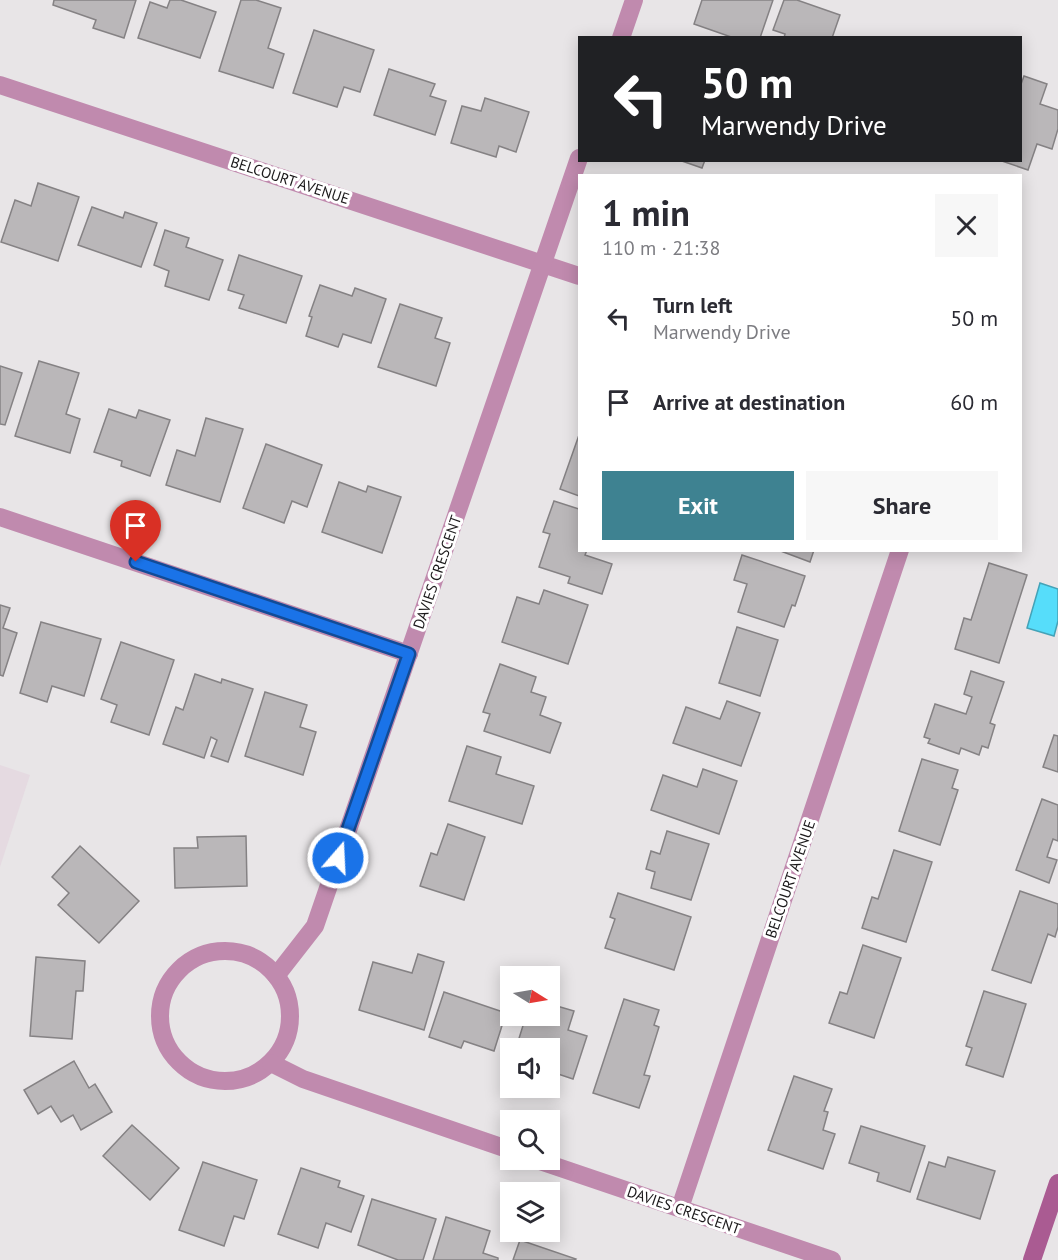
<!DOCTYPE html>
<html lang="en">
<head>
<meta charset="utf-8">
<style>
  :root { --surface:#fff; --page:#f7f7f7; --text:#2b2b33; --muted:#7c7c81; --accent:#3e8291 }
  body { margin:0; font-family:"PT Sans",sans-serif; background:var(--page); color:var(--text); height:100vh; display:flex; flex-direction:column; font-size:22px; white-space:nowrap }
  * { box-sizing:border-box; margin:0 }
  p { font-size:20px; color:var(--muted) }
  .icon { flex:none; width:33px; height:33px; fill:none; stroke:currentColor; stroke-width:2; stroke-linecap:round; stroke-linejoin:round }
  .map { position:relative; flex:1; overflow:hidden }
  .details { position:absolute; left:578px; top:174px; width:444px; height:378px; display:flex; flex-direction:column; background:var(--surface); border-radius:0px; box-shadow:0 3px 15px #0003 }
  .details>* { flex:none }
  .top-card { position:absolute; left:578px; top:36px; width:444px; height:126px; border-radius:0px; box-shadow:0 3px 15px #0003; background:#202124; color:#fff; overflow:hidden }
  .needle { width:39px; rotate:101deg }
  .tools { position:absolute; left:500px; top:966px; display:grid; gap:12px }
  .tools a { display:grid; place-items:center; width:60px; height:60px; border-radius:0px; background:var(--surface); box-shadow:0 3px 15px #0003; font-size:30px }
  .pin { position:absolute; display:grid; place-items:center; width:51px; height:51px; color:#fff; margin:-62px -26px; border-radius:50% 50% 50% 0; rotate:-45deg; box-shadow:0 0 6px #0007 }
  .pin .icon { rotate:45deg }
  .me { position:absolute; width:66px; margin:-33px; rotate:19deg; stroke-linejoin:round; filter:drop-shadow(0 0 4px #0008) }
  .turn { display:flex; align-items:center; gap:21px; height:126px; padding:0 24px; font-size:27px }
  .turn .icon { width:78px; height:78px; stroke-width:2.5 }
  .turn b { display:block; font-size:42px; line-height:51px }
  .round { display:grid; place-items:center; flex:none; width:63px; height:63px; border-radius:0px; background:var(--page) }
  .overview { display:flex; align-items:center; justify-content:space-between; height:102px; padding:0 24px }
  h1 { font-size:36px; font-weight:600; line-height:45px }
  .primary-button { display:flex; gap:12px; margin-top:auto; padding:12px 24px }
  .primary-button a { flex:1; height:69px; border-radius:0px; background:var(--accent); color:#fff; font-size:24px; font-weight:600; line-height:69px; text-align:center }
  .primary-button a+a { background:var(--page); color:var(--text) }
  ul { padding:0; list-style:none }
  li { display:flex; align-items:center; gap:18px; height:84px; padding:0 24px }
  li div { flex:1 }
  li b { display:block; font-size:22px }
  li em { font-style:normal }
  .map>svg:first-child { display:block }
  .built { fill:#e5dae1 }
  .water { fill:#56ddfa; stroke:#44a2b7; stroke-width:1.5 }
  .building { fill:#bab7b9; stroke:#858284; stroke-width:1.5 }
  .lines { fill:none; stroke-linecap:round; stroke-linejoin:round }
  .street { stroke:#c08aae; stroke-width:18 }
  .secondary { stroke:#aa5b92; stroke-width:18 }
  .route-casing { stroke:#114b97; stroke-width:15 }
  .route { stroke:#1a73e8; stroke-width:10 }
  .labels { text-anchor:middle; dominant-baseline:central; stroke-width:6; stroke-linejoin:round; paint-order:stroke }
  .street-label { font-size:15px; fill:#1b191a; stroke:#fff }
</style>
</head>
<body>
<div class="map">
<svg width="1058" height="1260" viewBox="0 0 1058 1260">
  <rect width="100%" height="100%" fill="#e8e5e7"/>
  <!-- built -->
  <path class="built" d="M0,765L30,775L0,867Z"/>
  <!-- water -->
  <path class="water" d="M1040,583L1058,589V621L1054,636L1027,628Z"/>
  <!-- building -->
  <g class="building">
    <path d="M54,0H136L124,38L93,28L96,20L53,5Z"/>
    <path d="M170,0H181L216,12L200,58L138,38L150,2L167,8Z"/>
    <path d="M241,0H256L281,8L268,48L284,54L273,88L219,71Z"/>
    <path d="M702,0H773L760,38H734L694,24Z"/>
    <path d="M784,0H797L840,15L832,38H784L785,34L773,30Z"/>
    <path d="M314,30L374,50L360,92L344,87L337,107L293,93Z"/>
    <path d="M389,69L435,84L430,96L446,101L435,135L374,115Z"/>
    <path d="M1024,76L1047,84L1040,104L1058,110V129L1052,149L1037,144L1028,170L999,160H1020V87Z"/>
    <path d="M485,98L529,112L516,152L499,146L496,157L451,143L462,106L481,111Z"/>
    <path d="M679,160H705L702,168Z"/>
    <path d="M38,183L79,197L58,261L1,242L15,200L31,206Z"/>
    <path d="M92,207L123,218L125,212L157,223L141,267L78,245Z"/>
    <path d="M165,230L189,238L186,247L223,260L209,300L165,286L169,271L154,265Z"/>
    <path d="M239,255L302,276L286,323L239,308L244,295L228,290Z"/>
    <path d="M320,285L352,296L355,288L386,299L371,343L343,334L338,347L306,336L312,317L309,316Z"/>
    <path d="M400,304L442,318L435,338L450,343L436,386L378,367Z"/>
    <path d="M39,361L79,373L66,414L80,419L70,453L15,436Z"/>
    <path d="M0,366L22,373L5,425L0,424Z"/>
    <path d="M109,409L136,418L139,410L170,420L150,476L121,466L122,461L94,452Z"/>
    <path d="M206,418L243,429L220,502L166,485L177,450L195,456Z"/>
    <path d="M579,435V496L560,489Z"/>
    <path d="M266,444L322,465L307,507L292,501L284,523L243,508Z"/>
    <path d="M339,482L366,492L368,486L401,497L382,553L322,532Z"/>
    <path d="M554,501L579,509V550H587L585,555L612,564L602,594L568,583L570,577L539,567L550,534L543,532Z"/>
    <path d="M778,550H814L810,562Z"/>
    <path d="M742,555L805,576L795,606L792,605L784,627L738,612L747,584L734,580Z"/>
    <path d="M989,563L1027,575L999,663L955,649L964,618L971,620Z"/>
    <path d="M544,590L588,605L568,664L502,642L517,597L539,604Z"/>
    <path d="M0,605L10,608L3,628L17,633L3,676L0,675Z"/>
    <path d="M41,622L101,639L84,696L52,686L47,702L20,693Z"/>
    <path d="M737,627L778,640L760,696L719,683Z"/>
    <path d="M121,642L174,660L149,735L111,722L117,705L101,699Z"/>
    <path d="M500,664L536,677L531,692L546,697L540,715L561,723L550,753L484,731L490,714L483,712Z"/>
    <path d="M971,671L1004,682L990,723L995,725L988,748L982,746L979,755L961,748L959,754L928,743L930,739L924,737L935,704L966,714L972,697L964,694Z"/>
    <path d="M195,674L221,683L222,679L253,689L228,762L211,756L217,740L211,737L204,758L163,744L176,707L183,710Z"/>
    <path d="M265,692L307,705L300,727L316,732L303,775L245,756Z"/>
    <path d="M727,701L760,713L741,766L673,743L686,707L720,719Z"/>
    <path d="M1054,735L1058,736V772L1043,767Z"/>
    <path d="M467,746L501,757L496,774L534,786L522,824L449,801Z"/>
    <path d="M922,759L958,770L952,788L958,790L940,845L899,831Z"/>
    <path d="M703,769L737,781L719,834L651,810L663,775L697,787Z"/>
    <path d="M1042,799L1058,805V841L1053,839L1047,857L1057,860L1049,883L1016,870Z"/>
    <path d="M448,824L485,837L464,900L420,886L431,853L437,855Z"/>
    <path d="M667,831L709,844L691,900L651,888L655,872L646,869L651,851L660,854Z"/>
    <path d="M246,836L247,886L175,888L174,848H198L197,837Z"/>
    <path d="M80,846L139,901L99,943L58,905L69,893L52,877Z"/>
    <path d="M894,850L932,862L906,942L862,928L872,897L878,899Z"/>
    <path d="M1020,891L1058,904V927L1055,937L1048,934L1031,983L992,970Z"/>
    <path d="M618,893L691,917L674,970L605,948L615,919L610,917Z"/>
    <path d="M863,945L901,958L874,1038L829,1023L840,992L847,994Z"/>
    <path d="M418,954L444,962L424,1030L359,1010L373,962L412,973Z"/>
    <path d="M36,957L85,961L83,991H76L72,1039L30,1036Z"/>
    <path d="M984,991L1026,1004L1003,1077L966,1065L972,1048L966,1046Z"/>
    <path d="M444,992L506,1013L494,1051L464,1041L461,1048L429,1037Z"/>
    <path d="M624,999L659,1010L654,1025L659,1027L644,1075L650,1076L639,1108L593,1093Z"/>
    <path d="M550,1004L574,1011L568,1030L587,1036L573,1079L549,1071V1048H516L526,1016L544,1020L546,1016H549Z"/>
    <path d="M74,1061L89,1088L95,1084L112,1112L81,1130L73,1115L61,1122L51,1106L38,1114L24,1090Z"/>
    <path d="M794,1076L832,1089L824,1111L828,1112L823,1130L835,1134L823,1169L768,1150Z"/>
    <path d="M132,1125L179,1168L150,1200L103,1156Z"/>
    <path d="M861,1126L925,1146L910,1192L877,1181L879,1173L849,1163Z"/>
    <path d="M948,1157L995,1171L980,1219L917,1199L929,1162L945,1167Z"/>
    <path d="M203,1162L257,1180L244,1219L234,1216L224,1246L179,1230Z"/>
    <path d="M301,1168L340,1181L338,1187L364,1196L351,1232L326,1223L318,1248L278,1234Z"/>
    <path d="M372,1199L436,1219L423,1260H398L358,1245Z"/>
    <path d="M446,1217L490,1231L483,1253L498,1258V1260H433Z"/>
    <path d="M520,1240L576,1259L575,1260H513Z"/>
  </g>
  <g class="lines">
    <!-- street -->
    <g class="street">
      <path d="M621,38L634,0"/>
      <path d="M0,85L579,276"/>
      <path d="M0,517L409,654"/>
      <circle cx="225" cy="1016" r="65"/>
      <path d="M276,976L315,926L579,158"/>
      <path d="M271,1063L303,1079L510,1150"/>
      <path d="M537,1160L832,1260"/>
      <path d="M680,1208L900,550"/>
    </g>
    <!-- secondary -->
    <path class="secondary" d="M1032,1260L1058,1183"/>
  </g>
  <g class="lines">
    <defs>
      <path id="route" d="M136,562L409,654L338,858"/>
    </defs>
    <!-- route casing -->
    <use href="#route" class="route-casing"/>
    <!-- route -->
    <use href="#route" class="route"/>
  </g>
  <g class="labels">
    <!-- street labels -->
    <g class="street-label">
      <text transform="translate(290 180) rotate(18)">BELCOURT AVENUE</text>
      <text transform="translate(437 572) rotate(-71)">DAVIES CRESCENT</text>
      <text transform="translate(790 879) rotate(-71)">BELCOURT AVENUE</text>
      <text transform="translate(684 1210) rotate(19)">DAVIES CRESCENT</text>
    </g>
  </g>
</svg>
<div class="tools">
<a><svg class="needle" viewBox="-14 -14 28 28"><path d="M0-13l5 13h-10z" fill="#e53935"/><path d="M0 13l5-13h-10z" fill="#7c7c81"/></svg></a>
<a><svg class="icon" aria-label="sound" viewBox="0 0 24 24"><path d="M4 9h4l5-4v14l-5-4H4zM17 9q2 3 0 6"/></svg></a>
<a><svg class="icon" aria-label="search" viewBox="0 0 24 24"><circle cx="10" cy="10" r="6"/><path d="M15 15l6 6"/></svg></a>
<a><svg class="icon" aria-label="layers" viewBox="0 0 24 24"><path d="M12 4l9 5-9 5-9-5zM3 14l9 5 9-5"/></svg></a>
</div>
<div class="pin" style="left:136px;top:562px;background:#d93025"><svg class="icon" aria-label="arrive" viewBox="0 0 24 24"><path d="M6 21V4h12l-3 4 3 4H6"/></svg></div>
<svg class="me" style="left:338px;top:858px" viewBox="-20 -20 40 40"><circle r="17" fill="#1a73e8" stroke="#fff" stroke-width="3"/><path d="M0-11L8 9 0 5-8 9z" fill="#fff"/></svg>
<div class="top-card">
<div class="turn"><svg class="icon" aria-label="left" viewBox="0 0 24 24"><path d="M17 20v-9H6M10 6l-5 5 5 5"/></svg><div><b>50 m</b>Marwendy Drive</div></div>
</div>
<section class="details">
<div class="overview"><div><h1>1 min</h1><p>110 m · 21:38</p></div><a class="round"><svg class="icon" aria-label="close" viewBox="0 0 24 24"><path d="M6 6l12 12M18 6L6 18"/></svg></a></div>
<ul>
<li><svg class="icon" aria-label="left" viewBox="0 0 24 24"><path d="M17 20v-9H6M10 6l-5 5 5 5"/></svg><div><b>Turn left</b><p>Marwendy Drive</p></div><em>50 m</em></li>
<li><svg class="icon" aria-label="arrive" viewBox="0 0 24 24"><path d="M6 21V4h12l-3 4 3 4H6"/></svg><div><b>Arrive at destination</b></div><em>60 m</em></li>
</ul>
<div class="primary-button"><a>Exit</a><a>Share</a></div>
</section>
</div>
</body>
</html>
